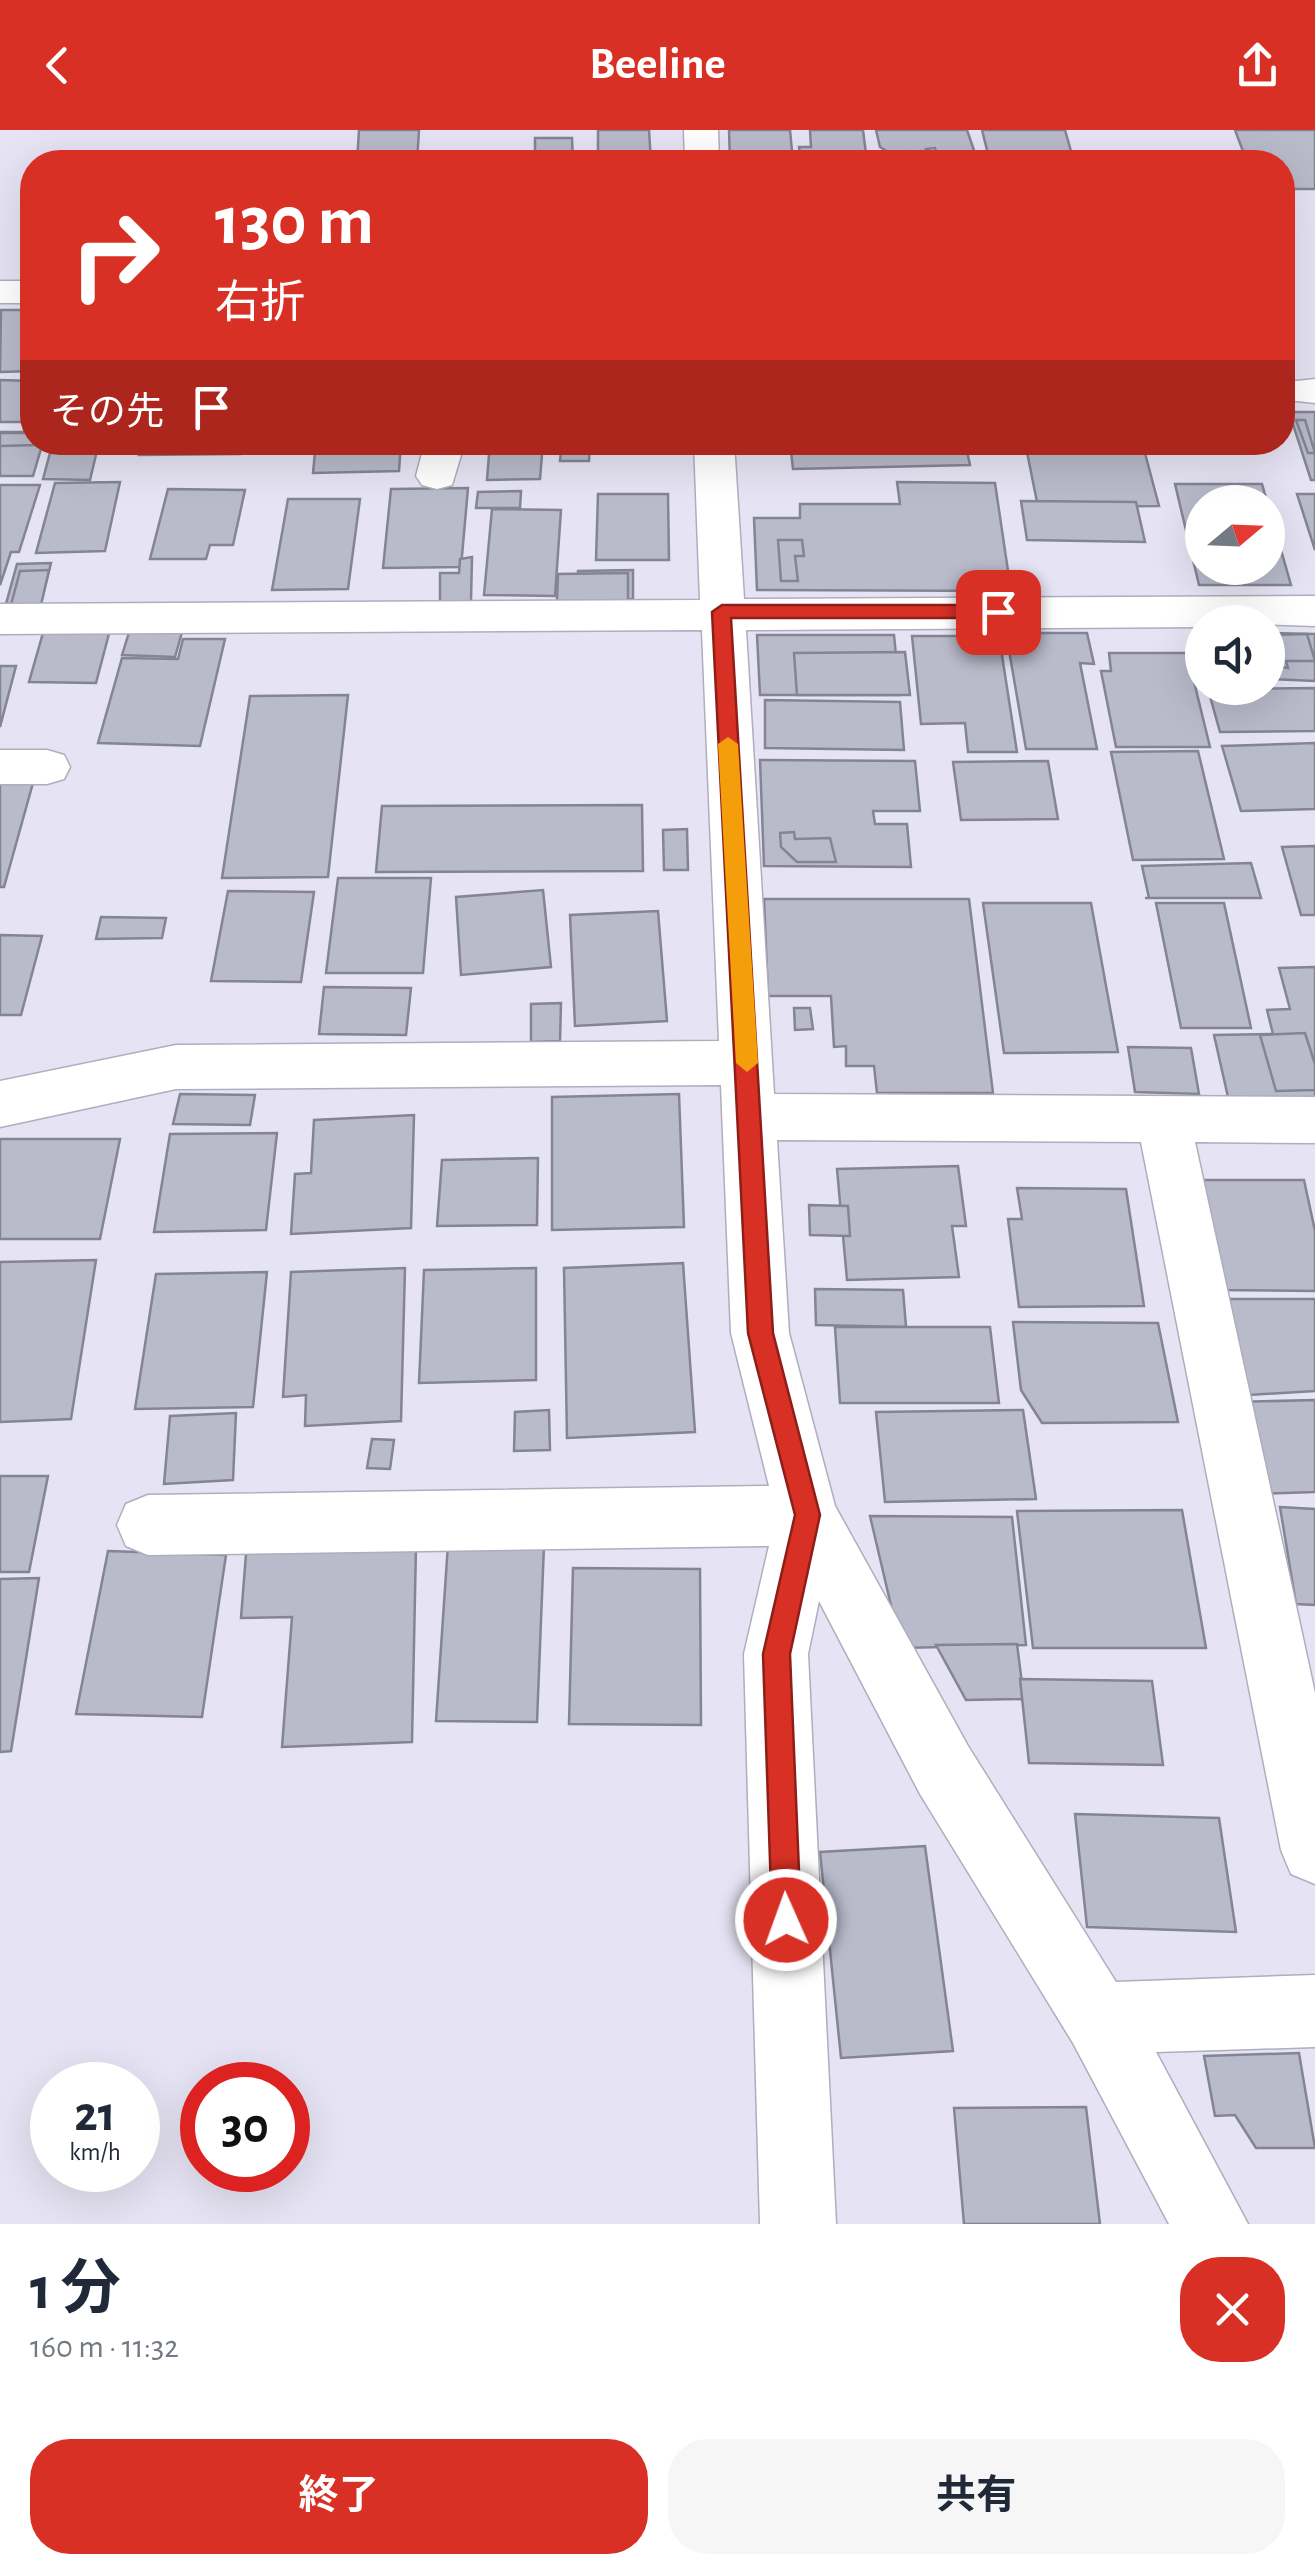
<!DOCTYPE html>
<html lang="ja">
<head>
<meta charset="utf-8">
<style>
  :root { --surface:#fff; --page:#f6f6f7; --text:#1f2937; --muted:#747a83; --accent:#d93025 }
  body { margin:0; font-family:"Alegreya Sans","Noto Sans JP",sans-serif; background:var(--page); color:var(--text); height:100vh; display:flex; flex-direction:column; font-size:38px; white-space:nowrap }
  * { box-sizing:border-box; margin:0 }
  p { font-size:32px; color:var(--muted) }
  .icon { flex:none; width:55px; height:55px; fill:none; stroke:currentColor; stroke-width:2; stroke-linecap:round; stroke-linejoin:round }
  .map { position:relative; height:2094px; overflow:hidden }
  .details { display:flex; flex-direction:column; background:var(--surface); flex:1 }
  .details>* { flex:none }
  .top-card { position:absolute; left:20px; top:20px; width:1275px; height:305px; border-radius:40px; box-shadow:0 10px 40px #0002; background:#d93025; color:#fff; overflow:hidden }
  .needle { width:65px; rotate:71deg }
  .buttons { position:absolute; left:1185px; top:355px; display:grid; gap:20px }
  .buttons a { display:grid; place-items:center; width:100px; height:100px; border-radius:50%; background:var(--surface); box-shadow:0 10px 40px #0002; font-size:50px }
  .speed { position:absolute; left:30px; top:1932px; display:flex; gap:20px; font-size:50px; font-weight:700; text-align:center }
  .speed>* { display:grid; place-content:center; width:130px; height:130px; border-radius:50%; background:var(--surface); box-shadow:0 10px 40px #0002; line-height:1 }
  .speed small { font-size:25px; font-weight:400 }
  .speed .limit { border:15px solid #d22; background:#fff; color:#111 }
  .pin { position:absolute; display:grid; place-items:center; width:85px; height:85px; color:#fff; margin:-42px; border-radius:20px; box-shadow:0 5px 15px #0006 }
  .me { position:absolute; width:110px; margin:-55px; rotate:358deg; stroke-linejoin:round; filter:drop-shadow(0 0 8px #0008) }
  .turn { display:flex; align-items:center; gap:35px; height:210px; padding:0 30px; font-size:45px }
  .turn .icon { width:130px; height:130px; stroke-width:2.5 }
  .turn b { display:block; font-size:70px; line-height:85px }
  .then { display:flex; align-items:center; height:95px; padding:0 30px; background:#0003; gap:20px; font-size:38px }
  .round { display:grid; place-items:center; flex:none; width:105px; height:105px; border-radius:40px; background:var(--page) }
  .headline { display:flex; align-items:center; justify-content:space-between; height:170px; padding:0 30px }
  h1 { font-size:60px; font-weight:700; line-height:75px }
  .button { display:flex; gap:20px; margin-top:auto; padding:20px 30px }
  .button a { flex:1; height:115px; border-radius:40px; background:var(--accent); color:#fff; font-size:40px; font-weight:700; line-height:115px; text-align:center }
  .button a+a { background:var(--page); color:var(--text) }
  header { display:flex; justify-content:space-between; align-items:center; height:130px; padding:0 30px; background:var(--accent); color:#fff; font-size:45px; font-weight:700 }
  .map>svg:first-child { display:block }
  .building { fill:#b9baca; stroke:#848594; stroke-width:2.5; fill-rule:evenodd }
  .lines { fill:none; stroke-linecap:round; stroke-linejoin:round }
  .minor-casing { stroke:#b0adbd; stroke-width:3 }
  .minor { fill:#fff; fill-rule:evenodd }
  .route { fill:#d93025; stroke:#8d1f18; stroke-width:2.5 }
  .slow { fill:#f59e0b }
</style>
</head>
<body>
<header><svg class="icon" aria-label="back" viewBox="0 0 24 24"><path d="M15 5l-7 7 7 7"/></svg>Beeline<svg class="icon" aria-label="share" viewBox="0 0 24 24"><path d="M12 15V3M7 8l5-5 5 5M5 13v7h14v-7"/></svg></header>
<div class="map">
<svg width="1315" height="2094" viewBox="0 0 1315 2094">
  <rect width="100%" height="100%" fill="#e6e3f4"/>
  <!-- building -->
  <g class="building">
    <path d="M359,0H419L417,32H357Z"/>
    <path d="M598,0H649L651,32H598Z"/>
    <path d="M729,0H790L793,32H730Z"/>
    <path d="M810,0H863L867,32H801L799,17H811Z"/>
    <path d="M876,0H967L978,32H939L935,18L926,19L930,31L915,32L907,21L895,26L880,17Z"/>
    <path d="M982,0H1065L1074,32H990Z"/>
    <path d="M1235,0H1315V59H1282V32H1247Z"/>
    <path d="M535,8H572L573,32H535Z"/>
    <path d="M504,24L505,32H445V26Z"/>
    <path d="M1,180H32V241L0,242Z"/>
    <path d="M0,250L32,251V292H0Z"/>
    <path d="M1289,282H1315V350H1311Z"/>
    <path d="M1296,290H1305L1315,323H1308Z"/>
    <path d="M0,302H32V312H43L33,346H0Z"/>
    <path d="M0,303H32L37,315L0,316Z"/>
    <path d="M53,312H99L90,350L43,349Z"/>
    <path d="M142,312H242L240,324L139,325Z"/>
    <path d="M316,312H401L399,341L313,343Z"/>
    <path d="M490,312H543L540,349L487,350Z"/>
    <path d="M562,312H590L589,331H560Z"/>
    <path d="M790,312H965L970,335L793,339Z"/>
    <path d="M1025,312H1142L1159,376L1038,377Z"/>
    <path d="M120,352L105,421L36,423L55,353Z"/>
    <path d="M897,352L995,353L1011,461L757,460L754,388H800V374H900Z"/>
    <path d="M1175,354H1262L1291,455H1199ZM1202,372H1268V438H1202Z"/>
    <path d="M0,355H40L19,422H11L0,455Z"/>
    <path d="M468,358L461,437L383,438L391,359Z"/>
    <path d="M168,359L245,360L233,415H210L206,429H150Z"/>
    <path d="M521,361L520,378H476L478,362Z"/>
    <path d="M598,364H668L669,430H596Z"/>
    <path d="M1297,364H1315V420Z"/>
    <path d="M288,369H360L348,459L272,460Z"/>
    <path d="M1021,371L1136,372L1145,412L1027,410Z"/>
    <path d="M492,379L561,380L555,466L484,465Z"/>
    <path d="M778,410H802L804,426H795L798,451H781Z"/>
    <path d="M472,427L471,471L440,472V443H459L460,429Z"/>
    <path d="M51,433L41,473L6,474L17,434Z"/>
    <path d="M49,440L41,475H11L20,441Z"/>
    <path d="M633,440V469L578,470V441Z"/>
    <path d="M628,443V471H557L558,444Z"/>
    <path d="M132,493L184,495L175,527L122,525Z"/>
    <path d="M45,496H111L96,553L29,552Z"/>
    <path d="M1006,503H1087L1094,534L1080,533L1097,619H1026Z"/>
    <path d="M1268,503L1315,504V551L1268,549Z"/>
    <path d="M1307,504L1315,531H1286L1288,538L1268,535V505Z"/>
    <path d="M757,505H894L900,565H760Z"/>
    <path d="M912,506H999L1017,622H968L965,593L921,594Z"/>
    <path d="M183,509H225L200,616L98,613L122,528L178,529Z"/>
    <path d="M905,522L910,565H797L794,523Z"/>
    <path d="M1109,523H1187L1210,617H1116L1101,541H1111Z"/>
    <path d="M0,536H16L0,597Z"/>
    <path d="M1315,558V601L1220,602L1208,559Z"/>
    <path d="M348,565L328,747L222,748L250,566Z"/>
    <path d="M765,570L900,572L904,620L765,618Z"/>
    <path d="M1315,613V679L1241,681L1222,616Z"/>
    <path d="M1198,621L1224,729L1133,730L1111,622Z"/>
    <path d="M760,630L915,631L920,681H873L875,694H907L911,737L764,736Z"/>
    <path d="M1048,631L1058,689L961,690L953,632Z"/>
    <path d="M0,652L33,653L4,757H0Z"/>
    <path d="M642,675L643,741L376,742L382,676Z"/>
    <path d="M687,699L688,740H664L663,700Z"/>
    <path d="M794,702L795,709L830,708L836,732H797L781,717L780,703Z"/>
    <path d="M1315,716V785H1301L1282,717Z"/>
    <path d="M1251,733L1261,768H1145H1149L1142,736Z"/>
    <path d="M338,748H431L423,843H326Z"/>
    <path d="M543,760L551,837L461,845L456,767Z"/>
    <path d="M228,761L314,762L301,852L211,851Z"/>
    <path d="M764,769H969L993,963H877L874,936H846V916L834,917L831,866H768Z"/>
    <path d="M983,773H1091L1118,922L1004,923Z"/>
    <path d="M1156,773H1224L1251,898H1181Z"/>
    <path d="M658,781L667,891L575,896L570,785Z"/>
    <path d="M101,787L166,788L162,808L96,809Z"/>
    <path d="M0,805L42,806L21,885H0Z"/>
    <path d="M1315,837V974L1230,976L1214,905L1273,904L1267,880L1290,879L1279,838Z"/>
    <path d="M324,857L411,858L406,905L319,904Z"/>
    <path d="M561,873L560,911L531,912V874Z"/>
    <path d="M794,878H810L813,899L795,900Z"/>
    <path d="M1305,903L1315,934V960L1276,961L1260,905Z"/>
    <path d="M1128,917L1191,918L1199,964L1135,962Z"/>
    <path d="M180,964L255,965L250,995L173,994Z"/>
    <path d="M679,964L684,1097L552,1100V967Z"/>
    <path d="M414,985L411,1098L291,1104L295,1044L311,1043L314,990Z"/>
    <path d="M277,1003L266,1100L154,1102L170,1004Z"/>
    <path d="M0,1009H120L100,1109H0Z"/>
    <path d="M538,1028L537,1095L437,1096L442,1030Z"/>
    <path d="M958,1036L966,1096H952L959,1147L847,1150L837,1039Z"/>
    <path d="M1198,1050H1304L1315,1101V1161L1218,1160Z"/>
    <path d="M1017,1058L1126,1059L1144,1176L1019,1177L1008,1089H1022Z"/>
    <path d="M809,1075L848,1076L850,1106L810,1105Z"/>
    <path d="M96,1130L71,1289L0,1292V1132Z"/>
    <path d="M683,1133L695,1302L567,1308L564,1138Z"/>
    <path d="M405,1138L401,1291L305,1296L306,1265L283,1267L291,1142Z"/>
    <path d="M536,1138V1250L419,1253L424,1140Z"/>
    <path d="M267,1142L253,1277L135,1279L156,1144Z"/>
    <path d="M815,1159L903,1160L906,1197L816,1195Z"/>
    <path d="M1227,1169H1315V1261L1249,1265Z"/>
    <path d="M1013,1192L1158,1193L1178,1292L1042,1293L1021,1260Z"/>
    <path d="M835,1197H990L999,1273H840Z"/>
    <path d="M1315,1270V1362L1254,1364L1235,1272Z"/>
    <path d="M549,1280L550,1320L514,1321L515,1282Z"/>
    <path d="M1023,1280L1036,1369L885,1372L876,1282Z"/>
    <path d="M236,1283L233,1350L164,1354L170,1286Z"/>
    <path d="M372,1309L394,1310L390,1339L367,1338Z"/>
    <path d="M0,1346H48L29,1442H0Z"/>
    <path d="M1280,1377L1315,1379V1475L1296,1474Z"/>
    <path d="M1182,1380L1206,1518H1033L1017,1381Z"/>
    <path d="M870,1386L1012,1387L1026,1515L901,1518Z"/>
    <path d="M448,1414L544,1415L537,1592L436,1591Z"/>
    <path d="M416,1416L412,1612L282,1617L292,1487L241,1488L246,1424Z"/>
    <path d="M108,1421L226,1425L202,1587L76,1584Z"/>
    <path d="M573,1438L700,1439L701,1595L569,1594Z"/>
    <path d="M39,1448L11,1621L0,1622V1449Z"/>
    <path d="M1017,1514L1024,1569L966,1570L936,1515Z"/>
    <path d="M1020,1549L1152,1551L1163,1635L1029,1633Z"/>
    <path d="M1075,1684L1219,1688L1236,1802L1087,1797Z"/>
    <path d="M925,1716L953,1921L841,1928L820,1722Z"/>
    <path d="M1299,1923L1315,2018H1256L1235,1985L1215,1986L1204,1926Z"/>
    <path d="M1086,1977L1100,2094H964L954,1978Z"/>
  </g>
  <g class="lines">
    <defs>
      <g id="minor">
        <path d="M684,0H718L719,32H685Z"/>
        <rect x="0" y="151" width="32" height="22"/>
        <path d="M1315,249V273L1288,270L1282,261L1288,252Z"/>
        <path d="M425,312H465L452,355L437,359L422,355L416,346Z"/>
        <path d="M694,312H734L744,469L1315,466V496L1202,492V497L746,500L774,964L1315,967V1013L1195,1012L1315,1563V1754L1291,1744L1281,1720L1141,1012L777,1010L789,1203L835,1376L968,1616L1116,1852L1315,1845V1917L1156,1922L1248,2094H1169L1073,1913L920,1664L819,1471L808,1524L836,2094H760L744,1524L769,1416L148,1425L126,1416L117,1395L126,1374L148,1365L769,1356L731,1203L721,955L176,959L0,997V951L176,915L719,911L702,500L0,504V474L700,470Z"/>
        <path d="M0,620H47L64,625L70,637L64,649L47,654H0Z"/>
      </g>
    </defs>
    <!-- minor casing -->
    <use href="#minor" class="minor-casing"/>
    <!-- minor -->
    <use href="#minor" class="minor"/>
  </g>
  <!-- route -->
  <path class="route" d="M722,475H998L1008,482L998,488H731L773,1203L820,1385L790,1524L801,1790L797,1800L786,1804L776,1800L772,1790L763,1524L795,1385L748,1203L712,482Z"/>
  <!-- slow -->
  <path class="slow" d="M728,607L738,614L758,933L747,942L736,933L718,614Z"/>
</svg>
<div class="buttons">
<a><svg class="needle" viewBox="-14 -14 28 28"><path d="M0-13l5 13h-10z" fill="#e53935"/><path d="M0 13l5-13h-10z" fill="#747a83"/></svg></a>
<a><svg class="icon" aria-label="sound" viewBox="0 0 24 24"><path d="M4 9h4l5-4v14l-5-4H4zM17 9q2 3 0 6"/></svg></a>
</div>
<div class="speed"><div>21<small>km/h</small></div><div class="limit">30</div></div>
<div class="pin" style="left:998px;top:482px;background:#d93025"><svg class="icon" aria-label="arrive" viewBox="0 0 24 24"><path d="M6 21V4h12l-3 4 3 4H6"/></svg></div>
<svg class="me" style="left:786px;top:1790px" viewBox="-20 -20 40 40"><circle r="17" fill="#d93025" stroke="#fff" stroke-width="3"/><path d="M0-11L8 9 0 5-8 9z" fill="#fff"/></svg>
<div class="top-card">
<div class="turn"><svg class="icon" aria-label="right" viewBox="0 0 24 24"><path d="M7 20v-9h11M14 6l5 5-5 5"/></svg><div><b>130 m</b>右折</div></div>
<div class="then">その先<svg class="icon" aria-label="arrive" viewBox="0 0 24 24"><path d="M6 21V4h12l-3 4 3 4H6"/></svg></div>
</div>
</div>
<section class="details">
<div class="headline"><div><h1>1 分</h1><p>160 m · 11:32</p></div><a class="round" style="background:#d93025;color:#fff"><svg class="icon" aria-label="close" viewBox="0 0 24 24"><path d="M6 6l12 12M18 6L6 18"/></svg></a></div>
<div class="button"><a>終了</a><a>共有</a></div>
</section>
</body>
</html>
